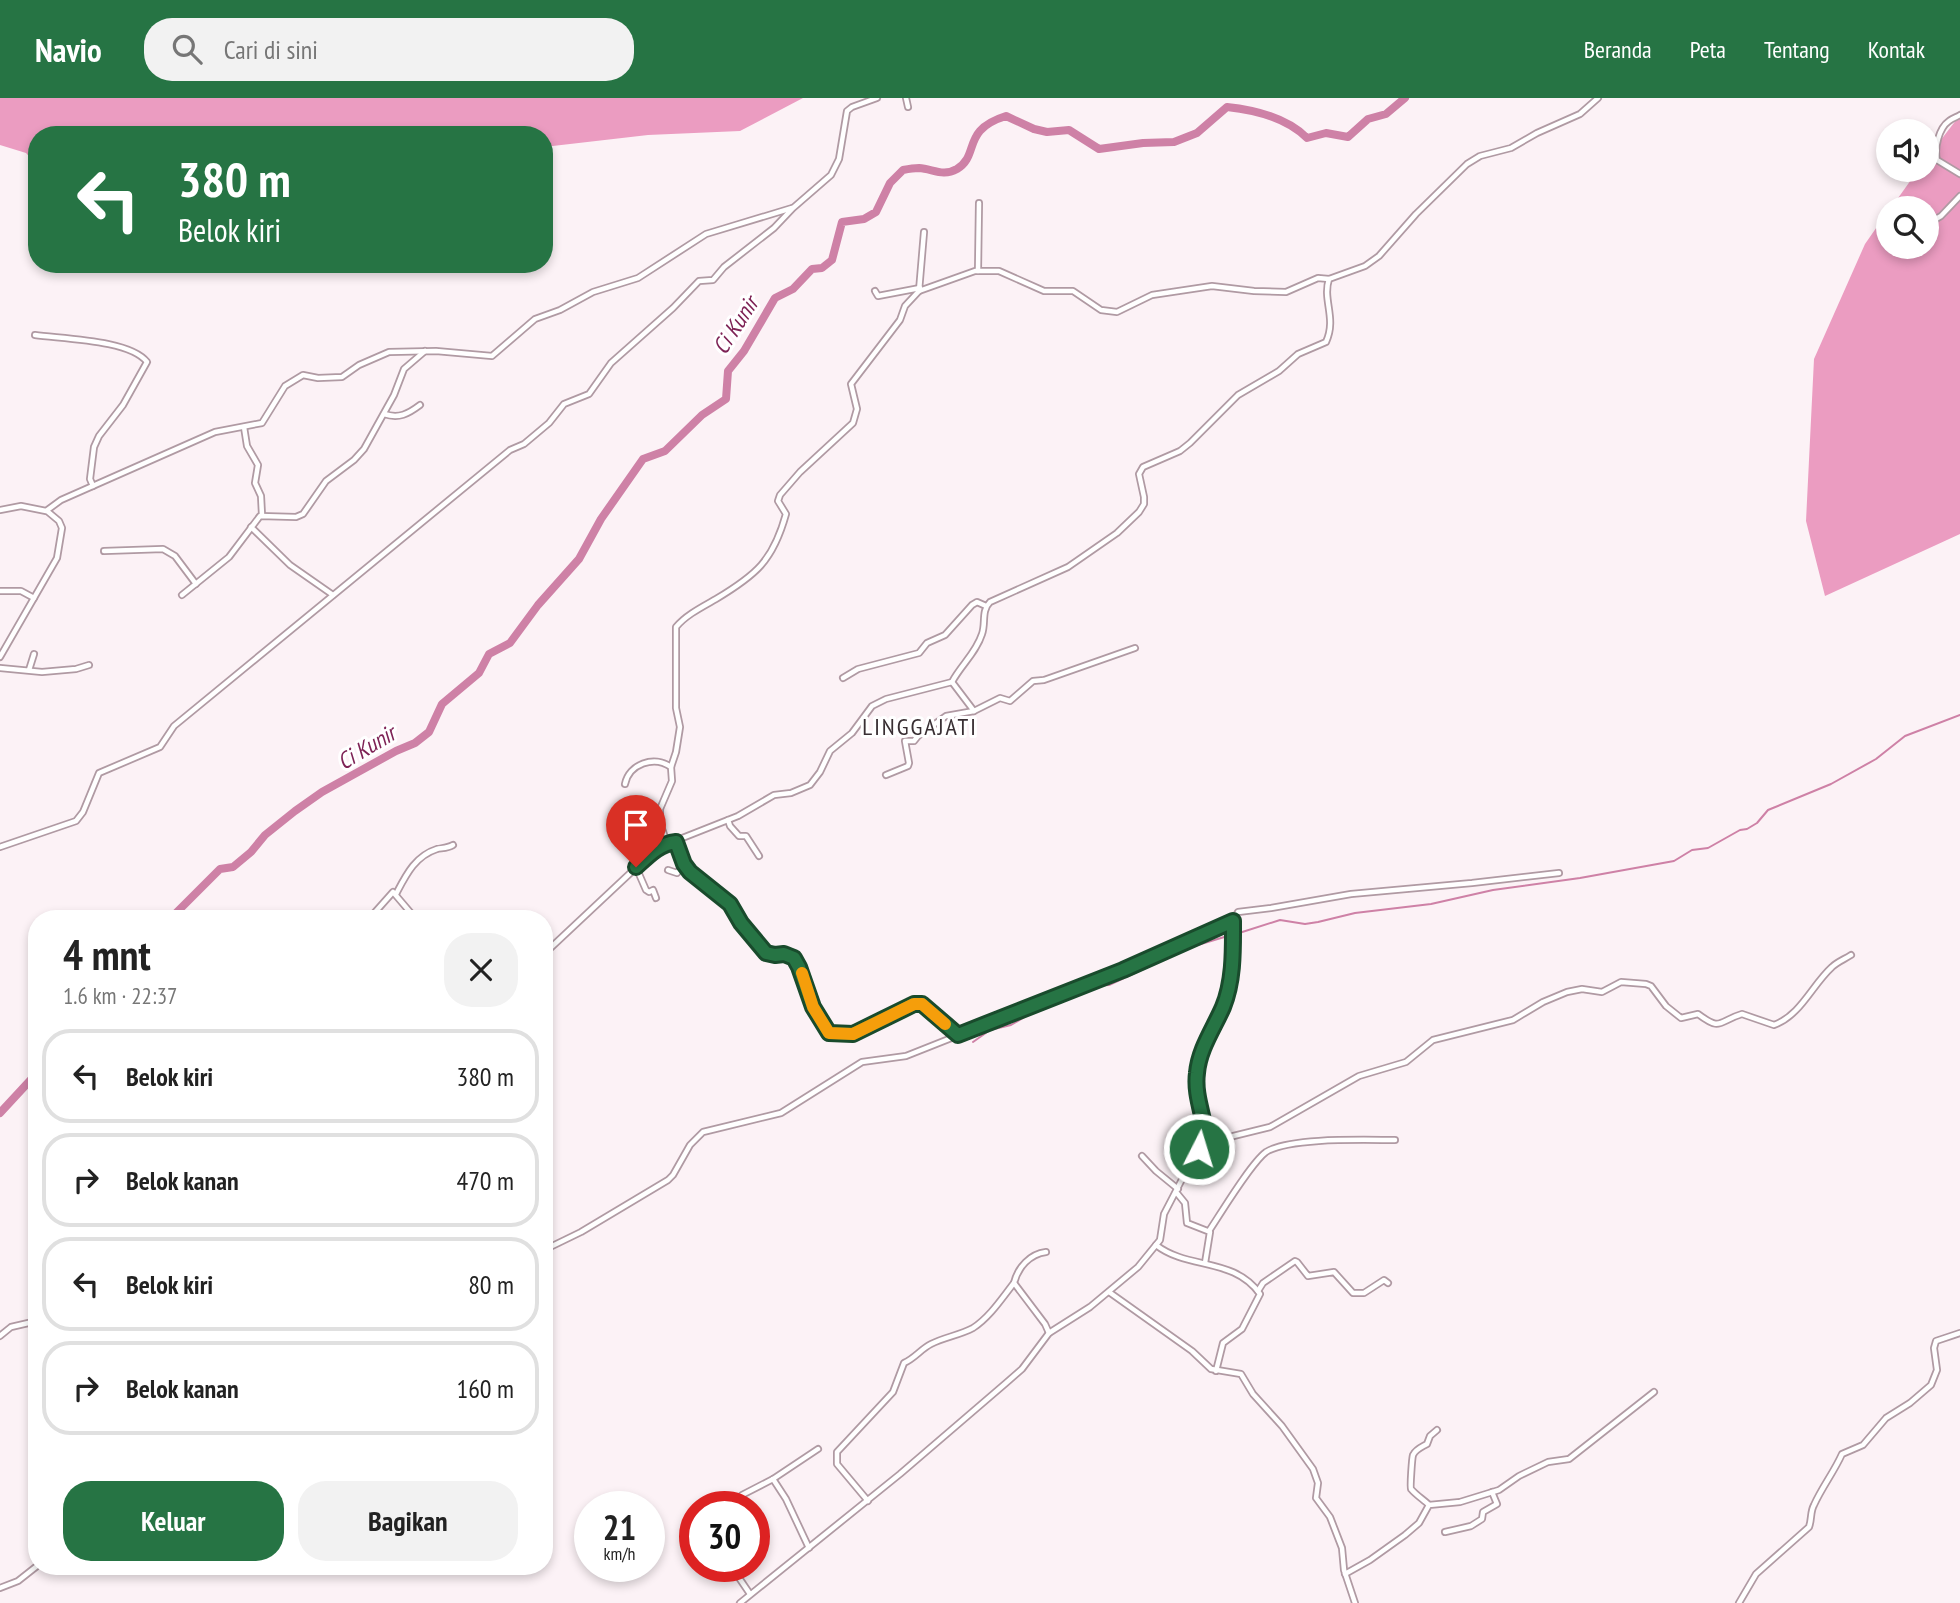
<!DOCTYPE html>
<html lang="id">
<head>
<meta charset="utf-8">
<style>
  :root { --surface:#fff; --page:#f2f2f2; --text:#222; --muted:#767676; --line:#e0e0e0; --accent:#267444 }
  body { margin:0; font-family:"PT Sans Narrow",sans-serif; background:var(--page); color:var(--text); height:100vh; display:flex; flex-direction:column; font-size:26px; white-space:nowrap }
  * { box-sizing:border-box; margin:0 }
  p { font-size:23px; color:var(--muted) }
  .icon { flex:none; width:38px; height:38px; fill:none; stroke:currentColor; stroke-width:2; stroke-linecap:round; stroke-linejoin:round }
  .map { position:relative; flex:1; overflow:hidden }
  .drawer { position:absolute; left:28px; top:812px; width:525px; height:665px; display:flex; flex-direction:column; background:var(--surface); border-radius:28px; box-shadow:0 4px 10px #0003 }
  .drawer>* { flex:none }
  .banner { position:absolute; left:28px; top:28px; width:525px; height:147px; border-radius:28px; box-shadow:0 4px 10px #0003; background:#267444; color:#fff; overflow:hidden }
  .fabs { position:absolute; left:1876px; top:21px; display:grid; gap:14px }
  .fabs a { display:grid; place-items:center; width:63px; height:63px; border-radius:50%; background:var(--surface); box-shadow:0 4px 10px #0003; font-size:35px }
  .speed { position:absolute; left:574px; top:1393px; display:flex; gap:14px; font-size:35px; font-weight:700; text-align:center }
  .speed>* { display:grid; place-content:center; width:91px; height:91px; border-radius:50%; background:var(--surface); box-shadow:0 4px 10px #0003; line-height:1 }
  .speed small { font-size:18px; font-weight:400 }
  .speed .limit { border:10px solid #d22; background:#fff; color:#111 }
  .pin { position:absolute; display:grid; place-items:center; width:60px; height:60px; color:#fff; margin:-72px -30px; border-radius:50% 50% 50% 0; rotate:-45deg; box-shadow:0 0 7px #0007 }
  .pin .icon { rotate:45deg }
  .me { position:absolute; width:77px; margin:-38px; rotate:5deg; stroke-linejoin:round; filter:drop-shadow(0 0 5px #0008) }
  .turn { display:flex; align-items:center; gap:24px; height:147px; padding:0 35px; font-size:32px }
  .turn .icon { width:91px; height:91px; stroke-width:2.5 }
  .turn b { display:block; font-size:49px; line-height:60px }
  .round { display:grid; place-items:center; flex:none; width:74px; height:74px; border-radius:28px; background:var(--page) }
  .summary { display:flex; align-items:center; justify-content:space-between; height:119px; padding:0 35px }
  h1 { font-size:42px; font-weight:700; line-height:52px }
  .button { display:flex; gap:14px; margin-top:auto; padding:14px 35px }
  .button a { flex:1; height:80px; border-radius:28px; background:var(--accent); color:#fff; font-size:28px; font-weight:700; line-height:80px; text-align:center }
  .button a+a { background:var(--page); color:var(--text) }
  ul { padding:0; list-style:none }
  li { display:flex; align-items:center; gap:21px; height:94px; margin:0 14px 10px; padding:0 21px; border:4px solid var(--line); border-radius:28px }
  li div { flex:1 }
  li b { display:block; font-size:26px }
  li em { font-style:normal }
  header { display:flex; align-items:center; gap:42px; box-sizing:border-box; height:98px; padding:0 35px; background:var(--accent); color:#fff }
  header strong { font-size:33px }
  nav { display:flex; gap:38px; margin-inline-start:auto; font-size:24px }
  .search { width:490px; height:63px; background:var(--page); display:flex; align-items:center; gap:18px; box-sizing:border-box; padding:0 24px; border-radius:28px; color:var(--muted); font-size:26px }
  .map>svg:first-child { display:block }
  .forest { fill:#eb9cc1 }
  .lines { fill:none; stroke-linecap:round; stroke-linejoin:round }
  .stream { stroke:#ce81a6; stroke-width:2 }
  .river { stroke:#ce81a6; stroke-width:8 }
  .minor-casing { stroke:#b09aa3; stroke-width:8 }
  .minor { stroke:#fff; stroke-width:4.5 }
  .route-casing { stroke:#194b2c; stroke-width:18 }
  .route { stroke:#267444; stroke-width:12 }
  .slow { stroke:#f59e0b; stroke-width:12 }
  .labels { text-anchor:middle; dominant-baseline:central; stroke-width:6; stroke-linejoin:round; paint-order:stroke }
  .water-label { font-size:23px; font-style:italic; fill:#7e2356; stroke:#fff }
  .quarter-label { font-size:24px; letter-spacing:2px; fill:#392f33; stroke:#fff }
</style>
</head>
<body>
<header>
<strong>Navio</strong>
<div class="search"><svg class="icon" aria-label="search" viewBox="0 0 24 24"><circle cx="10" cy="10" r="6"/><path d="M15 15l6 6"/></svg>Cari di sini</div>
<nav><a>Beranda</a><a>Peta</a><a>Tentang</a><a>Kontak</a></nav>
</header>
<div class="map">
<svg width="1960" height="1505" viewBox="0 0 1960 1505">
  <rect width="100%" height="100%" fill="#fcf2f6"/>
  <!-- forest -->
  <g class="forest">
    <path d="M0,0H803L740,33L648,37L544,49V37H37V67L26,55L0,47Z"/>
    <path d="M1960,17V436L1825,498L1806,423L1814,261L1865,146L1888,113V149H1927V110H1891L1918,72H1927V60Z"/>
  </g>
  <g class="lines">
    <!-- stream -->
    <g class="stream">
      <path d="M1236,836L1280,822L1305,826L1318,824L1355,815L1431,806L1493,792L1580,780L1674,763L1692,752L1708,750L1740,732L1747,731L1757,725L1768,712L1831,686L1876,661L1905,638L1960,617"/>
      <path d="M973,944L990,932L1011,927L1043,908L1092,888L1109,887L1191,849L1231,837"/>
    </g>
    <!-- river -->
    <g class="river">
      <path d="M170,821L220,771L233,769L251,754L265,737L295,713L322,694L396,653L415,645L429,634L442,606L479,575L489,556L510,545L538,507L579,461L601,421L643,361L665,353L702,317L726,301L728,273L744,253L775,200L793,191L812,171L822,170L832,162L842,124L864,121L876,114L890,85L903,72C908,71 914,70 919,70C933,71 943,79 957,71C980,57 961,32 1006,18L1034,31L1047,34L1069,32L1099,51L1143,45L1174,44L1197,35L1227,9C1255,12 1286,19 1307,40L1326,35L1348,39L1368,21L1386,16L1405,0"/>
      <path d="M0,1015L37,975"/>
    </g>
    <defs>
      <g id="minor">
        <path d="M906,0L908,9"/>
        <path d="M1960,17C1957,19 1953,20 1949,23C1939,30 1934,50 1937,62L1960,76"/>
        <path d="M1929,125L1941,118L1960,98"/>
        <path d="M978,173L979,105"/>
        <path d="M875,193L878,198L920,190"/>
        <path d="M919,193L924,134"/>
        <path d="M35,237C64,241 130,242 147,264L123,307L99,338L94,349L90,381L93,388"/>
        <path d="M384,316C399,321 408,316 420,307"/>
        <path d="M244,329L247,348L258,367L255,385L261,398L262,417"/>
        <path d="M0,412L21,408L46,413L61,402L215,334L262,325L285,288L303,277L318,280L342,279L359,267L389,254L436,253L492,258L535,221L560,212L593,194L638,180L706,136L792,110"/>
        <path d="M251,429L290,467L333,497"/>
        <path d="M104,453L163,451L175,458L196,486"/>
        <path d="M0,493H21L34,500"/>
        <path d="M182,497L229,459L260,418L296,419L303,416L326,383L354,362L364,351L394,297L404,271L425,253"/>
        <path d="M0,559L57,460L62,430L59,423L47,413"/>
        <path d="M0,570L42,574L76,571L89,567"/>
        <path d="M29,572L34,556"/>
        <path d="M843,580L858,571L919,555L927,545L945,537L972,507L977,504L986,508"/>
        <path d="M952,584L974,613"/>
        <path d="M886,677L908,668L909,665L905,643H914L918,638L946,618L974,613L1000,600L1010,603L1033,583L1044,582L1135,550"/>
        <path d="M625,686C629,666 654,657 671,669"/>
        <path d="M728,722L730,728L739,738H746L759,758"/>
        <path d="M676,743L684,766L690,774L733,810L741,825L766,855L775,857L784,856L794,861L799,869L813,910L829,935L854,936L914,907L922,906L958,937"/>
        <path d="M667,745L660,725V711L672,683L671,669L676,654L680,629L676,610V529C686,517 702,509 716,501C756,477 773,463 786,416L778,403L780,397L800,374L853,325L857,311L851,286L900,222L905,208L919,193L975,173H999L1044,193H1073L1101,212L1117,214L1152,197L1212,188L1254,193L1286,194L1318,180L1329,181"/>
        <path d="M0,749L76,723L83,714L99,675L160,649L174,628L510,352L524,346L549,325L564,306L589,296L611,265L673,210L699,183L713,182L724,169L774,130L793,110L831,77L839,61L847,13L852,9L877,0"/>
        <path d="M636,769L646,792L649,794L653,792L656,800"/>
        <path d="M668,772L677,775L684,766"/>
        <path d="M396,796C406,777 415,758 437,751C442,750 448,750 453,747"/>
        <path d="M369,821L393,794L416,821"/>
        <path d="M544,856L657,750L738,718L774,697L791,695L810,687L820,674L830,653L852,635L872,608L886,601L952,584C961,567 976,555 982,536C986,525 981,513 990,504L1068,469L1117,435L1139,414L1144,406V399L1139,376L1143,369L1180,353L1190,345L1238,297L1279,273L1298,256L1326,244C1337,220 1322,202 1329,181L1365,168L1379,158L1416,116L1467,66L1480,58L1511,50L1537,35L1580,16L1598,0"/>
        <path d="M1205,1045L1270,1029L1359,978L1406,964L1433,942L1513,922L1543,904L1567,894L1582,891L1602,894L1621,884L1646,886L1651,888L1666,908L1681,920L1698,916C1722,934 1718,923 1742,916L1774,927C1801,917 1812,887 1832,869C1837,864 1845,861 1851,857"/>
        <path d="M1142,1058L1156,1073L1178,1091"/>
        <path d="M1176,1094L1185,1105L1187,1125L1210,1134L1205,1165"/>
        <path d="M1209,1133C1221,1115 1251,1065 1266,1054C1289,1039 1366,1042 1395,1042"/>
        <path d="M1156,1147C1188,1172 1234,1159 1260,1196L1242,1231L1223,1245L1216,1273"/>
        <path d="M544,1152L581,1134L668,1082L673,1077L690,1047L703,1034L781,1015L862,964L906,958L1123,872L1233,823"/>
        <path d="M1046,1154C1030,1156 1018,1169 1014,1185L1045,1226L1049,1235"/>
        <path d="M1258,1193L1263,1185L1295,1163L1297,1164L1308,1178L1334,1174L1353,1195H1364L1384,1182L1388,1185"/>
        <path d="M1109,1194L1192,1253L1211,1271L1241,1276L1253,1296L1282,1328L1313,1371L1318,1385L1316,1400L1330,1419L1342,1450L1344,1472L1355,1505"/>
        <path d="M0,1238L11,1229L37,1223"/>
        <path d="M773,1381L786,1401L809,1450"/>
        <path d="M868,1403L837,1366V1354L893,1294L904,1265C915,1260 921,1251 931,1246C945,1239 960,1237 973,1230C990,1219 1002,1200 1014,1185"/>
        <path d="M1429,1407C1424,1402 1416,1397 1411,1391C1410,1389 1412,1360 1413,1357C1416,1351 1422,1349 1427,1346L1430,1338L1437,1332"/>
        <path d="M732,1409L742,1397L773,1381L818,1351"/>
        <path d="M1445,1434L1471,1428L1482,1421L1483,1414L1497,1406L1492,1394"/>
        <path d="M731,1468L750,1496"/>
        <path d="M1345,1476L1370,1462L1405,1437L1419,1425L1429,1407L1460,1404L1499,1392L1519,1378L1548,1364L1569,1361L1654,1294"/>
        <path d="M0,1490L18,1483L37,1468"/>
        <path d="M740,1505L900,1376L1006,1285L1022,1271L1049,1235L1090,1209L1138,1169L1160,1142L1164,1116L1192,1062L1206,1042L1197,999L1196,977L1201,960L1227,897L1234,848L1233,823L1238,814L1271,810L1351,796L1472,785L1559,775"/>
        <path d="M1739,1505L1756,1476L1809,1429C1812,1421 1810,1414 1814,1407C1822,1389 1834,1374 1842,1356L1863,1347L1886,1320L1910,1305L1931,1287L1937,1272L1934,1250L1936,1243L1960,1235"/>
      </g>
    </defs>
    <!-- minor casing -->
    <use href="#minor" class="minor-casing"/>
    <!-- minor -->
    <use href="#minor" class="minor"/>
  </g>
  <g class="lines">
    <defs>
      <path id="route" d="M636,769C649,757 659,746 676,744L684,766L690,774L730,806L741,825L766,855L775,857L784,856L794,860L799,869L813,909L829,935L853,936L914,906H922L958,937L1123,872L1233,823C1233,851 1234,882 1223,909C1214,930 1199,951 1197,975C1194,997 1204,1018 1206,1039L1199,1051"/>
    </defs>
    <!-- route casing -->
    <use href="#route" class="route-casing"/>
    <!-- route -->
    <use href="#route" class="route"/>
    <!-- slow -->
    <path class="slow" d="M802,875L813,909L829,935L853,936L914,906H922L945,926"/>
  </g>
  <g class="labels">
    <!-- water labels -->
    <g class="water-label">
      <text transform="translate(735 227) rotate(-57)">Ci Kunir</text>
      <text transform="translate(366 649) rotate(-31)">Ci Kunir</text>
    </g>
    <!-- quarter labels -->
    <g class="quarter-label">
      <text x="920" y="628">LINGGAJATI</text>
    </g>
  </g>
</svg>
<div class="fabs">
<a><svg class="icon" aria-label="sound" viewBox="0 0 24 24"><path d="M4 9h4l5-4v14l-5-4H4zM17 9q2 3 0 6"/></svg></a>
<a><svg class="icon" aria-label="search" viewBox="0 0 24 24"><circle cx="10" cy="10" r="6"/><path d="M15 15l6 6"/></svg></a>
</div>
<div class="speed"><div>21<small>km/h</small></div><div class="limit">30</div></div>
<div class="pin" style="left:636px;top:769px;background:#d93025"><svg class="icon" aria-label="arrive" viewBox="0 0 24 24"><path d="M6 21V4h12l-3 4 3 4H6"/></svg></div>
<svg class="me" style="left:1199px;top:1051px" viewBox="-20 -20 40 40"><circle r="17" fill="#267444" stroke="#fff" stroke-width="3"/><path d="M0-11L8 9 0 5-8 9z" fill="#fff"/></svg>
<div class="banner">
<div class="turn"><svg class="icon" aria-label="left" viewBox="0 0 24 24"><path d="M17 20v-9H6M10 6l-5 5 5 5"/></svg><div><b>380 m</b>Belok kiri</div></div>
</div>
<section class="drawer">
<div class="summary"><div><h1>4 mnt</h1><p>1.6 km · 22:37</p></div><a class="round"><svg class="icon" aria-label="close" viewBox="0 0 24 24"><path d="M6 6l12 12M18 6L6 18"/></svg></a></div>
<ul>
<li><svg class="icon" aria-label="left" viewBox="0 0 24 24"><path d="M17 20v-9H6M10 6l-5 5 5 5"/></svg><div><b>Belok kiri</b></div><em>380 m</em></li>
<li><svg class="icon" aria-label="right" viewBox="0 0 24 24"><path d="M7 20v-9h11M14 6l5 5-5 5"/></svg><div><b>Belok kanan</b></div><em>470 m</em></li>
<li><svg class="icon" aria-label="left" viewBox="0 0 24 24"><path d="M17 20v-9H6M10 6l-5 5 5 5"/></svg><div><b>Belok kiri</b></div><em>80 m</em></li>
<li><svg class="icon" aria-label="right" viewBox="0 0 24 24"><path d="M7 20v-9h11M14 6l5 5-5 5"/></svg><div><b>Belok kanan</b></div><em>160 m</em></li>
</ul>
<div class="button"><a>Keluar</a><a>Bagikan</a></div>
</section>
</div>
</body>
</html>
